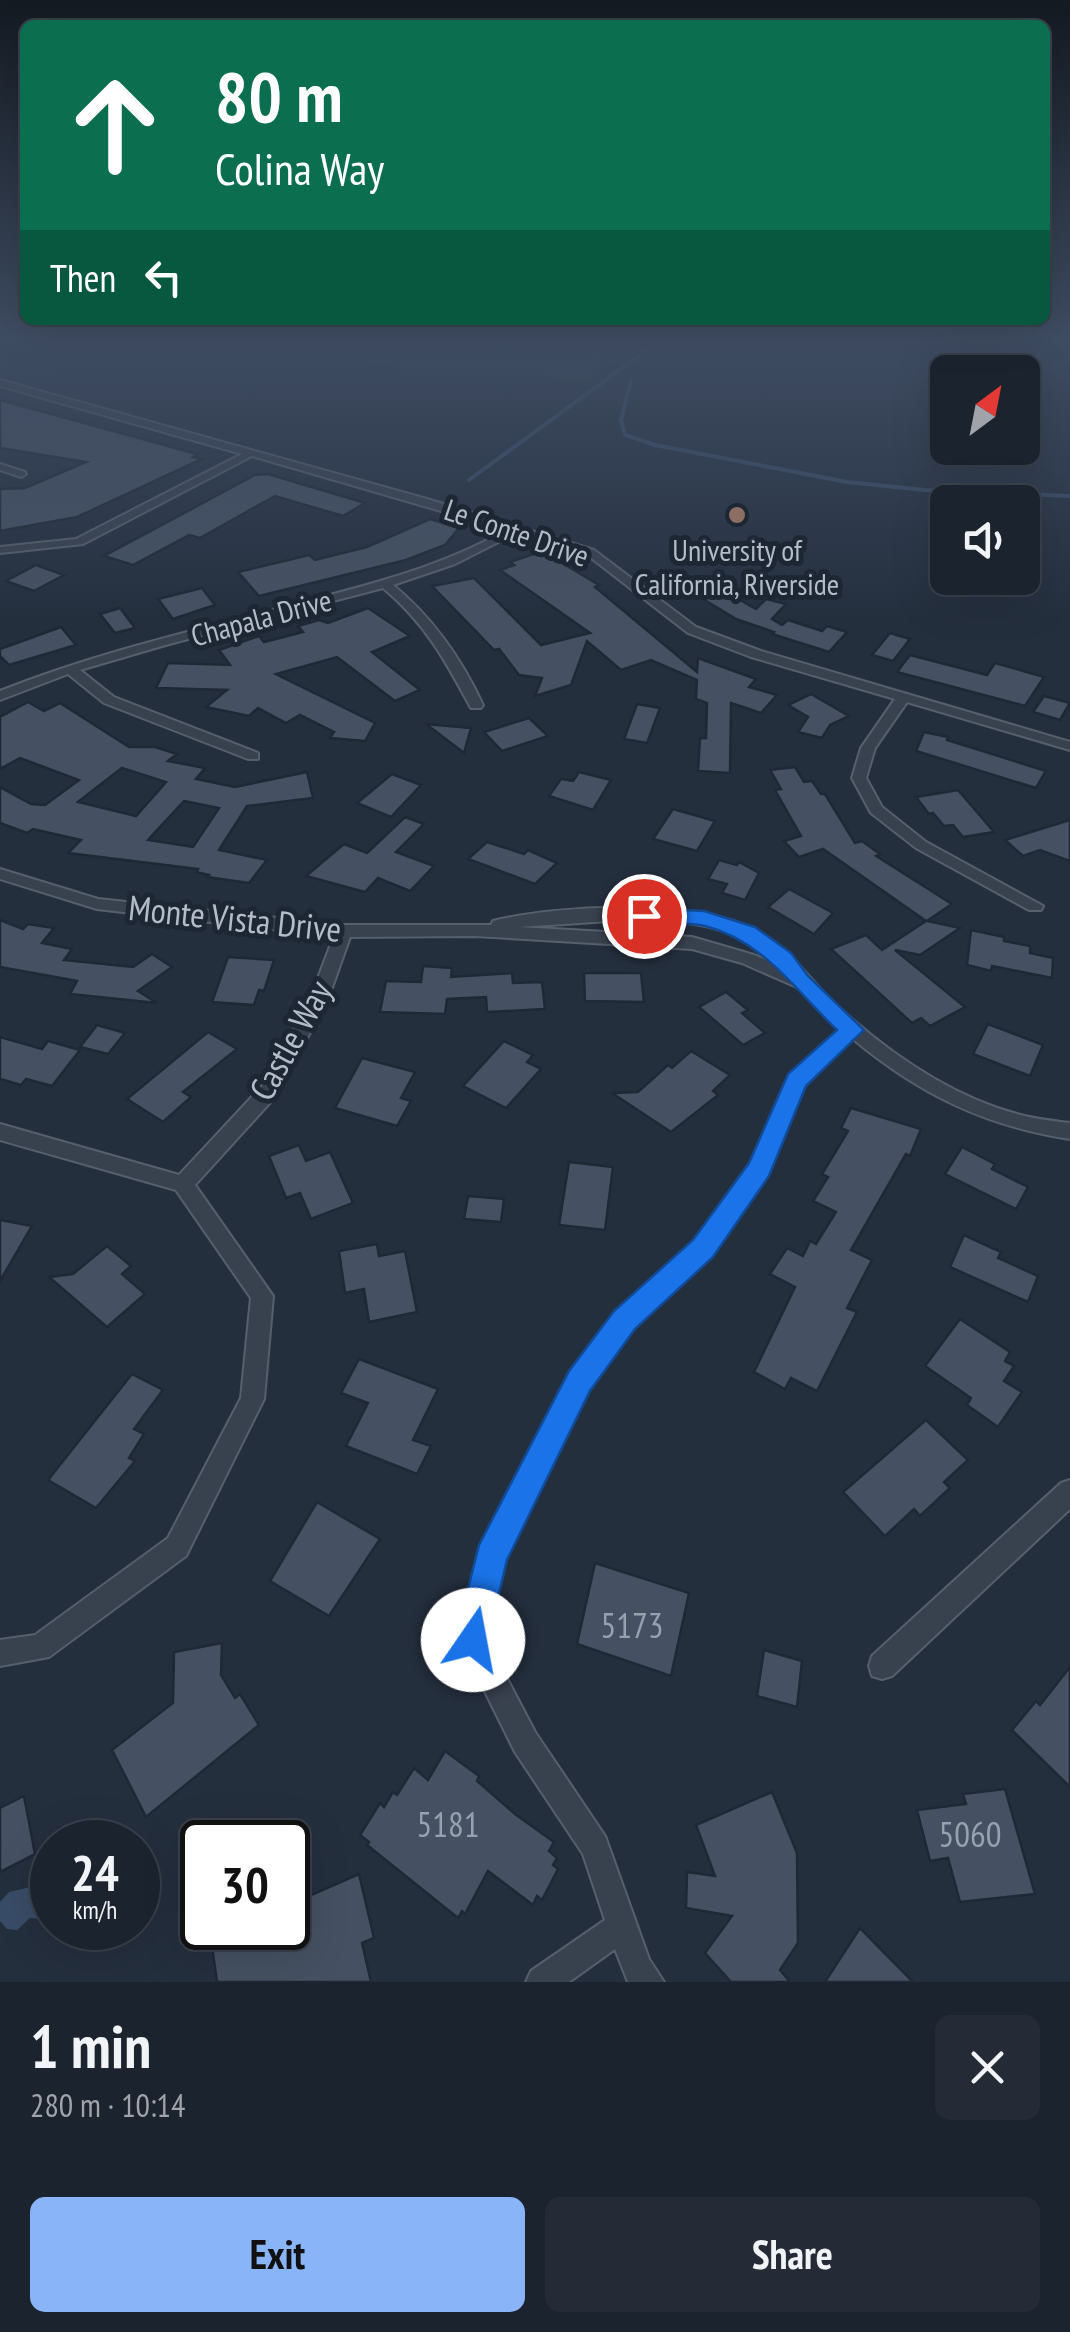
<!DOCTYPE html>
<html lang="en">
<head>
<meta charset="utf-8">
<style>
  :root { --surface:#1b232e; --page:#242b36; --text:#f1f3f6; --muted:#a0a4aa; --line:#39404a; --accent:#8ab4f8 }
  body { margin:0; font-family:"PT Sans Narrow",sans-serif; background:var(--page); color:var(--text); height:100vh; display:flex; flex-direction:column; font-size:38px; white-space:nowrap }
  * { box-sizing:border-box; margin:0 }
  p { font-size:32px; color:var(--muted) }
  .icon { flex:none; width:55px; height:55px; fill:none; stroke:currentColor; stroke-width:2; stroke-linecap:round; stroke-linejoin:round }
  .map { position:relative; height:1982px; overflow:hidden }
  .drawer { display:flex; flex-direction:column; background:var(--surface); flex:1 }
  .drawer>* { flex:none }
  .guide { position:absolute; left:20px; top:20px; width:1030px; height:305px; border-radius:15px; box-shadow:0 10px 40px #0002,0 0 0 2px var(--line); background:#0b6e4f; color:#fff; overflow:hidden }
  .needle { width:65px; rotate:32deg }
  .tools { position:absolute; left:930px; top:355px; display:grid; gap:20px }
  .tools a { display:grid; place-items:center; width:110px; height:110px; border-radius:15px; background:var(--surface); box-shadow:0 10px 40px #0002,0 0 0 2px var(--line); font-size:50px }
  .speed { position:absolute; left:30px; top:1820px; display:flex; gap:20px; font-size:50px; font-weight:700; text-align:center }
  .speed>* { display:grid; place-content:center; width:130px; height:130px; border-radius:50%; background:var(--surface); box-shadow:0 10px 40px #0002,0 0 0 2px var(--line); line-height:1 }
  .speed small { font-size:25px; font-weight:400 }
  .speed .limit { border:5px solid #111; border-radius:15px; background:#fff; color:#111 }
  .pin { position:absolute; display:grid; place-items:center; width:85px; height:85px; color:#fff; margin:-42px; border:5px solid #fff; border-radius:50%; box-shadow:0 2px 10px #0007 }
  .me { position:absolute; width:110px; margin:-55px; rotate:12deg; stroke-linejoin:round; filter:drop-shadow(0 0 8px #0008) }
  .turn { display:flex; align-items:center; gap:35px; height:210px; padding:0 30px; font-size:45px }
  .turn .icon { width:130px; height:130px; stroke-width:2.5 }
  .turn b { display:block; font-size:70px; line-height:85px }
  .then { display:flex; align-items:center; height:95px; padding:0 30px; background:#0003; gap:20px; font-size:38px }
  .round { display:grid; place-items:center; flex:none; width:105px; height:105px; border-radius:15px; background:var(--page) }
  .headline { display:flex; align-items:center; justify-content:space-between; height:170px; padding:0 30px }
  h1 { font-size:60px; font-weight:800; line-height:75px }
  .cta { display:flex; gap:20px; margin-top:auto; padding:20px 30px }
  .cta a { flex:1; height:115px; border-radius:15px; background:var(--accent); color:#111; font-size:40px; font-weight:800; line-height:115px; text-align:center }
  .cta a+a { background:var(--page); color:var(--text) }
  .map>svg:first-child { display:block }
  .green { fill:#263c3f }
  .water { fill:#394c67 }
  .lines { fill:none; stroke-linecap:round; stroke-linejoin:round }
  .stream { stroke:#394c67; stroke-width:4 }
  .building { fill:#455162; stroke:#1f2835; stroke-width:2.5; fill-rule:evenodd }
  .street-casing { stroke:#565f6c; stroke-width:4 }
  .street { fill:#38414e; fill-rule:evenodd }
  .route { fill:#1a73e8; stroke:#114b97; stroke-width:2.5 }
  .education-dot { fill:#8d6e63; stroke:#1d2633; stroke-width:4 }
  .labels { text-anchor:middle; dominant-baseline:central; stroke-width:10; stroke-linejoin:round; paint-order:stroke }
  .far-street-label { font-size:30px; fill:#b4bcc9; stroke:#1d2633 }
  .far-poi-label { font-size:30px; fill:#b4bcc9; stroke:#1d2633 }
  .street-label { font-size:35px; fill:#b4bcc9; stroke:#1d2633 }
  .near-number-label { font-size:35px; fill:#98a1af }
</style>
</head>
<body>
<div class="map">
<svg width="1070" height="1982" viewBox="0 0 1070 1982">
  <rect width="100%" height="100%" fill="#242f3e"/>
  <!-- green -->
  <path class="green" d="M338,341H644L581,384L522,370L435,374L378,365L337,344Z"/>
  <!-- water -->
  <path class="water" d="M52,1864V1911L44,1919L30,1918L17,1930L7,1929L0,1921V1902L9,1892L35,1886Z"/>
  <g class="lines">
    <!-- stream -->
    <g class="stream">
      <path d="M591,341L597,357"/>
      <path d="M631,380L621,420L625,435L655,445L847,482L925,490L1070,496"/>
      <path d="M469,480L659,341"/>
    </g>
  </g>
  <!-- building -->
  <g class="building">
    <path d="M0,400L197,454L193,457L202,459L77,517L0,531V489L25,488L86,462L0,448Z"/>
    <path d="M268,474L365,503L343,516L275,496L200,538L189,535L133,565L104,556L255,475Z"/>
    <path d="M430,519L459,528L445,545L406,560L259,596L238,572L309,555L315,560L367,547Z"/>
    <path d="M542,551L599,585L595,587L697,672L698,658L756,679L749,687L777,695L761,713L731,703L730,773L698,771L700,738H706L707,703L696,699L697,680L651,660L621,670L587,641L571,685L535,696L542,678L519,675L499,649L494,650L432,586L474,578L541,645L590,633L500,570L514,565L510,562Z"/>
    <path d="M36,565L64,575L34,591L6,581Z"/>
    <path d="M202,588L215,605L173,619L158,599Z"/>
    <path d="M724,591L756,609L766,599L786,604L772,619L782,625L788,620L822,631L827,626L847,632L829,652L772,634L774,632L736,619L703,599Z"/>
    <path d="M120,608L135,628L115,633L100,614Z"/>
    <path d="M368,608L410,636L372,652L420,690L395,701L337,657L276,674L375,723L365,741L330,738L334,732L300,715L286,723L258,708L249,716L206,707L227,690L156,688L168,663L230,665L219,650L259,636L264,642L303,632L298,626L319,620L328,623Z"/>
    <path d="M61,627L76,645L9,665L0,656V649Z"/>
    <path d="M890,633L910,639L893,661L872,655Z"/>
    <path d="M910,655L987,675L995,663L1044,677L1025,706L897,672Z"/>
    <path d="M811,694L849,716L830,725L822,738L798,732L808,717L788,705Z"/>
    <path d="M1044,696L1070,703L1060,720L1033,712Z"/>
    <path d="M28,702L44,711L60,703L129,747H155L177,754L168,761L205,768L196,779L235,787L307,772L313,798L247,806L219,850L267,860L249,883L207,877L209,875L196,872L198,869L68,853L81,840L33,829L27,833L0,823V787L31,804L45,805L79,780L20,758L0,769V717ZM122,768L166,782L136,816L78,802ZM184,801L219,808L193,847L148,840Z"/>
    <path d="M637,704L660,708L647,743L624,739Z"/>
    <path d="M529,718L548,736L502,751L484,732Z"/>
    <path d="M426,724L471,728L464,753Z"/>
    <path d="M924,732L948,737L947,740L1046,771L1036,788L916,751Z"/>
    <path d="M795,767L804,782L812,781L821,794H825L855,843L862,841L880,854L876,856L952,904L927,921L960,928L920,955L895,950L965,1007L930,1026L921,1018L912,1023L831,949L866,935L882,950L926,921L823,849L799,857L784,841L801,836L775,790L781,789L770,770Z"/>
    <path d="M579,772L611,780L593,810L549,796L561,779L573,781Z"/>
    <path d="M392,774L421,785L391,817L357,803Z"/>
    <path d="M958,790L994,832L963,837L953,825L944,826L933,813L929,814L916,797Z"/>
    <path d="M673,809L715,821L697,851L653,839Z"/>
    <path d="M405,817L424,824L396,852L434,866L410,891L378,878L365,892L306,876L344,844L367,853Z"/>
    <path d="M1070,820V861L1040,850L1023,856L1005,840Z"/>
    <path d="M487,842L524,854L528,850L557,863L535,884L468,859Z"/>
    <path d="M719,860L737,865L739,862L759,873L745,900L722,893L727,884L708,879Z"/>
    <path d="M789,889L833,913L814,934L768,907Z"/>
    <path d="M0,920L23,929L28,924L54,928L42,943L72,949L64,960L133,967L152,954L172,967L138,991L157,1003L70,994L77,981L0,967Z"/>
    <path d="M971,930L1004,937V941L1030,946V953L1053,958L1052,978L992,966L991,971L967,965Z"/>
    <path d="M228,957L274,960L264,991L259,990L254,1005L212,1002Z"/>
    <path d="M423,966L452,968L451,977L512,973L513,983L542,982L545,1009L487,1012L486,997L447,999L445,1014L380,1012L386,981L421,982Z"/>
    <path d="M584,973H641L644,1002L585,1001Z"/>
    <path d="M726,992L748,1010L742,1013L765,1033L743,1045L699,1007Z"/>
    <path d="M988,1024L1043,1045L1030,1076L973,1054Z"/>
    <path d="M97,1025L125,1033L108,1054L80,1047Z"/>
    <path d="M208,1032L237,1049L183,1092L191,1097L163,1122L127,1099Z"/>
    <path d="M0,1037L42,1049L48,1041L80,1050L52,1086L26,1079L21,1085L0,1079Z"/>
    <path d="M504,1041L533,1055L527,1062L541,1069L506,1108L463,1086Z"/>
    <path d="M691,1051L730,1075L713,1091L718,1095L671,1132L612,1093L638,1092L668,1065L672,1068Z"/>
    <path d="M362,1058L415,1072L401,1098L411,1101L397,1126L335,1108Z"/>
    <path d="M851,1108L921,1129L910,1156L906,1154L851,1250L872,1260L847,1308L857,1312L817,1391L791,1378L785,1389L754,1372L795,1287L770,1274L787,1248L803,1256L810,1241L816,1244L836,1212L813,1201L828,1177L822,1174L848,1131L841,1128Z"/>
    <path d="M299,1145L306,1161L330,1152L353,1203L311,1219L300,1193L286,1198L269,1156Z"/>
    <path d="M962,1147L995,1164L992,1169L1028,1187L1016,1209L945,1174Z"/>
    <path d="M569,1162L613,1167L605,1230L559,1225Z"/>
    <path d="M468,1196L504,1199L501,1222L464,1219Z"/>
    <path d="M0,1220L32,1226L0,1281Z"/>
    <path d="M964,1235L1001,1252L998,1258L1038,1276L1028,1302L950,1267Z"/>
    <path d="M377,1244L379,1256L405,1251L417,1312L369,1322L364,1289L345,1293L339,1251Z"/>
    <path d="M107,1246L131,1266L122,1274L145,1294L107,1327L49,1277L73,1274Z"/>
    <path d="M960,1319L1010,1352L1005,1361L1014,1366L1004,1381L1022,1392L998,1427L967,1405L971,1398L925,1366Z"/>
    <path d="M359,1359L438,1389L413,1440L431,1446L417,1474L346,1446L368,1403L341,1393Z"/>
    <path d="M132,1374L163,1390L134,1429L144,1434L129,1458L135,1461L96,1508L48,1480Z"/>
    <path d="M926,1420L968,1460L944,1482L950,1488L920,1516L914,1509L885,1536L843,1492Z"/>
    <path d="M317,1502L380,1539L329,1616L270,1581Z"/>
    <path d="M595,1563L689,1593L671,1676L577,1644Z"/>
    <path d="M222,1643L221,1675L235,1698L240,1694L259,1725L146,1817L112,1750L173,1703L174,1652Z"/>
    <path d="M764,1650L802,1661L797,1707L757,1696Z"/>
    <path d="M1070,1667V1787L1012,1730L1036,1701L1040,1705Z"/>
    <path d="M445,1751L479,1776L477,1781L515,1814L554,1842L549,1851L557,1858L553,1865L558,1869L542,1900L537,1896L533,1905L488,1871L465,1914L462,1911L458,1918L367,1845L369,1842L360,1835L380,1803L384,1807L393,1792L397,1795L414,1768L428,1780Z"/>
    <path d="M1005,1789L1035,1894L960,1902L948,1858L930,1861L917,1810L966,1804L963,1794Z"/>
    <path d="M772,1792L797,1853L798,1943L780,1970L790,1982H731L705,1953L732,1916L686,1908L687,1872L715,1876L696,1825Z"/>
    <path d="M24,1796L35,1854L0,1872V1808Z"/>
    <path d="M359,1874L374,1938L362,1943L371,1982H217L211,1939L236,1928H288V1905Z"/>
    <path d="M860,1928L913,1982H825Z"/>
  </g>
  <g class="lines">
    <defs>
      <g id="street">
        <path d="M0,380L427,499L594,550L696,627L761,651L1070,742V750L907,702L875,748L866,778L882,807L926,842L1043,906L1041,910H1029L916,848L871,813L852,778L861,748L895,699L751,657L688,633L586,554L516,533L455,564L393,585C433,618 461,658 483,705L481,708H471C445,660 426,624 383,588L169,644L80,670L114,697L258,753V759H248L104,703L68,674L0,700V691C98,652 201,629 303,602C373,584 443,566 506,530L252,456L83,544L0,553V547L76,539L242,454L0,386Z"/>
        <path d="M0,464L25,472L26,474L21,477L0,470Z"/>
        <path d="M0,869L98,899L344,925H491L493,921C557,905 699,898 757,931C789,948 810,980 835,1004C886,1051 950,1096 1017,1114C1034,1119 1052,1121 1070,1123V1139C985,1126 919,1094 853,1039L804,1084L767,1174L710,1255L632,1327L587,1389L503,1559L487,1640L535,1732L605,1836L649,1959L664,1982H628L615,1949L569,1982H526L531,1971L605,1920L583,1854L515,1752L460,1641L482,1548L571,1373L616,1313L696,1243L752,1164L789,1075L841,1029L799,988L742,963L692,949L475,936L350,937L328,999L276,1096L195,1185L273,1296L264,1399L260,1407L186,1556L49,1657L0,1666V1640L35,1635L168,1538L241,1398L251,1298L176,1190L0,1140V1124L179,1175L262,1086L310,999L334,936L97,909L0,879ZM625,920C685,921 734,921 779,965L754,955L692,937L519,927Z"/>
        <path d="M1070,1480V1509L892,1676L882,1679L872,1676L869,1666L872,1656L1061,1483Z"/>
      </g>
    </defs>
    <!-- street casing -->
    <use href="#street" class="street-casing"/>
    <!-- street -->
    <use href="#street" class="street"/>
  </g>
  <!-- sky -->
  <linearGradient id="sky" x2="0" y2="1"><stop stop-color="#141a22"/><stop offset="0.55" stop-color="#3f4d63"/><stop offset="1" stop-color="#3f4d63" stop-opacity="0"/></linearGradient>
  <rect width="1070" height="618" fill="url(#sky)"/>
  <!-- route -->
  <path class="route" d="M644,908L704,911L755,927L791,953L808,976L864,1030L806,1086L769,1176L713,1257L635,1329L590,1391L507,1560L485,1653L473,1658L461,1653L455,1640L479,1545L569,1371L614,1311L693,1240L749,1163L788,1074L837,1030C795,990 764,941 705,926C683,921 658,927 636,921L633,916Z"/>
  <!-- markers -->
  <circle class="education-dot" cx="737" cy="515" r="10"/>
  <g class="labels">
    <!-- far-street labels -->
    <g class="far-street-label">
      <text transform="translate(517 532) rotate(19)">Le Conte Drive</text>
      <text transform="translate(261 617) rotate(-15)">Chapala Drive</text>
    </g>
    <!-- far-poi labels -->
    <g class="far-poi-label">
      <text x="737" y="549">University of<tspan x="737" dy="34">California, Riverside</tspan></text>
    </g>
    <!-- street labels -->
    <g class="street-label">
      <text transform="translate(235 918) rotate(6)">Monte Vista Drive</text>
      <text transform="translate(290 1040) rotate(-61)">Castle Way</text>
    </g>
    <!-- near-number labels -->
    <g class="near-number-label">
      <text x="632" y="1625">5173</text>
      <text x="448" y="1824">5181</text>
      <text x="970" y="1834">5060</text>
    </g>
  </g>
</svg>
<div class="tools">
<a><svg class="needle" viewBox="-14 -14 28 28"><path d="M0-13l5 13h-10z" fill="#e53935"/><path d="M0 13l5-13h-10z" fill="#a0a4aa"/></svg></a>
<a><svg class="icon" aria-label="sound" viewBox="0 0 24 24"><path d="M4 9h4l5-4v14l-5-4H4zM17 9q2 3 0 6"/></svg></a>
</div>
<div class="speed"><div>24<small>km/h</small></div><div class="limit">30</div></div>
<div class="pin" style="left:644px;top:916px;background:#d93025"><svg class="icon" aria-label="arrive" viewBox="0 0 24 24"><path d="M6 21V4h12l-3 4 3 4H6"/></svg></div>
<svg class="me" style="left:473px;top:1640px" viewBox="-20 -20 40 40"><circle r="19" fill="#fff"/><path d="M0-13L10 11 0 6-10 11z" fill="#1a73e8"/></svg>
<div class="guide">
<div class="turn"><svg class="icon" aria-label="ahead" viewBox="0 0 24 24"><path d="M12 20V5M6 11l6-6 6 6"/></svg><div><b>80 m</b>Colina Way</div></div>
<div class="then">Then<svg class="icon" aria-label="left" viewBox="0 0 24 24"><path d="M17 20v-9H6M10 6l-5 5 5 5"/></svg></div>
</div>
</div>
<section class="drawer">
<div class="headline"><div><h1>1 min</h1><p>280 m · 10:14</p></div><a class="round"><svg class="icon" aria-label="close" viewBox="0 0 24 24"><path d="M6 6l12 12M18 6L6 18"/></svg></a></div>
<div class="cta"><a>Exit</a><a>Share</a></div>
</section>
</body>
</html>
